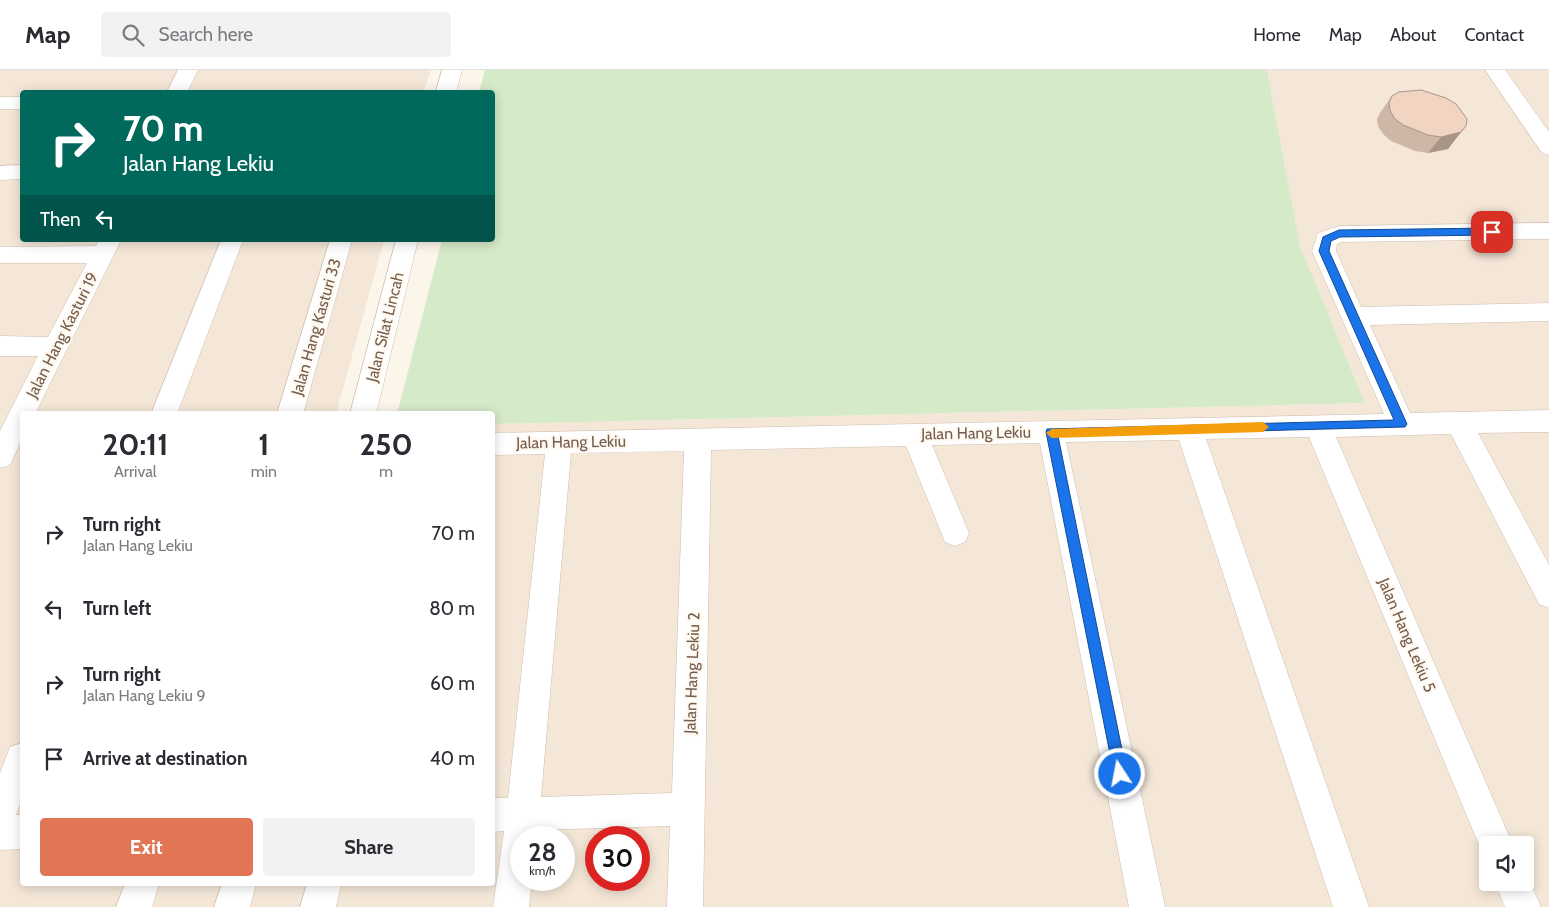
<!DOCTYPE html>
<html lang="en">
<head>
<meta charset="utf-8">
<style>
  :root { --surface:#fff; --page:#f2f2f3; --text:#2b2b33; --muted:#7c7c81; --line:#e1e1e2; --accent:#e17554 }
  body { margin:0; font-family:Cabin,sans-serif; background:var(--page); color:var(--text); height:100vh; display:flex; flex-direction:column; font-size:19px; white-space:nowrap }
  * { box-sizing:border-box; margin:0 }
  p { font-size:16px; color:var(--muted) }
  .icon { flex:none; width:28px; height:28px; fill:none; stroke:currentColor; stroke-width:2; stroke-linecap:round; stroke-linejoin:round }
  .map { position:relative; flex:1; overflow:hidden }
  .side { position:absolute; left:20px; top:341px; width:475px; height:475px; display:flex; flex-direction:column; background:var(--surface); border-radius:5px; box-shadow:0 2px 12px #0003 }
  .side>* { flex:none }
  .top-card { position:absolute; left:20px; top:20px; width:475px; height:152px; border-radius:5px; box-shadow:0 2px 12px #0003; background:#00695c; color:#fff; overflow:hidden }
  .buttons { position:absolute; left:1479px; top:766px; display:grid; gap:10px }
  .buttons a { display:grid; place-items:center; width:55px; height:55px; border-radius:5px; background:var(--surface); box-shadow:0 2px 12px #0003; font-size:25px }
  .speed { position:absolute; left:510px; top:756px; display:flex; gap:10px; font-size:25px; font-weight:700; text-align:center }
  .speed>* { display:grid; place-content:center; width:65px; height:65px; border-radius:50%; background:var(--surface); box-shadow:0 2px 12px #0003; line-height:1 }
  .speed small { font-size:12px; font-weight:400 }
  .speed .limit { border:8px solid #d22; background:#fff; color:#111 }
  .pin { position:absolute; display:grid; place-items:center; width:42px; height:42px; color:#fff; margin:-21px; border-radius:10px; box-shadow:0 2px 8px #0006 }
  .me { position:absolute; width:55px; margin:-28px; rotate:349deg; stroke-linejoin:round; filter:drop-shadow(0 0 4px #0008) }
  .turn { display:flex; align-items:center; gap:18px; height:105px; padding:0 20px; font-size:22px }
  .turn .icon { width:65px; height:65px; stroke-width:2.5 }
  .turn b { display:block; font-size:35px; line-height:42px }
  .then { display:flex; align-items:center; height:48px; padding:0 20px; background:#0003; gap:10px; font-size:19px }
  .eta { display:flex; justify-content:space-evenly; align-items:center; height:85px; text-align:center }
  .eta b { font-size:30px; font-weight:800; line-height:35px }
  .primary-button { display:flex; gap:10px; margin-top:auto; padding:10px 20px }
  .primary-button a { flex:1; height:58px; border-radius:5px; background:var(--accent); color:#fff; font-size:20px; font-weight:800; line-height:58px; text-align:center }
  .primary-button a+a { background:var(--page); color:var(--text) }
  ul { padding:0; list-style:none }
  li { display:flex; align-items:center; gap:15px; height:75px; padding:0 20px }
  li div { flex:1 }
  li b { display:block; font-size:19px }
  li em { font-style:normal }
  header { display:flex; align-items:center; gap:30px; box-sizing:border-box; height:70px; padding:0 25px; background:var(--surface); border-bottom:1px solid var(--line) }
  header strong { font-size:24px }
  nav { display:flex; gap:28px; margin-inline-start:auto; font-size:18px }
  .search { width:350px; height:45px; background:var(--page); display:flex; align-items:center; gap:12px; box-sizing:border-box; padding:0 18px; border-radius:5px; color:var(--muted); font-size:19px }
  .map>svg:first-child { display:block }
  .residential { fill:#f4e7d8; fill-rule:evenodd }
  .green { fill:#d5eac8 }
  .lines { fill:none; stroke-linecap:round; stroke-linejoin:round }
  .minor-casing { stroke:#cebeaf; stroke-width:1 }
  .minor { fill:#fff; fill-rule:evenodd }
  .wall { fill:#cfb7a7 }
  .shaded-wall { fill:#a99588 }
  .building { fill:#f1d5c2; stroke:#a99588 }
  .route { fill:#1a73e8; stroke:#114b97 }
  .slow { fill:#f59e0b }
  .labels { text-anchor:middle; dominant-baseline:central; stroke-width:4.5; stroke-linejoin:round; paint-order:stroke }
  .street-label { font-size:16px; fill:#765d4d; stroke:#fef9f1 }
</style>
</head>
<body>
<header>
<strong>Map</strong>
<div class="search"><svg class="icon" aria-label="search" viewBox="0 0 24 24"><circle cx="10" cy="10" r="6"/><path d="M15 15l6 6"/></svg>Search here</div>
<nav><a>Home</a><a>Map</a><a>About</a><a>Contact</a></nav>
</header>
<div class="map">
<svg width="1549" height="837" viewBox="0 0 1549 837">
  <rect width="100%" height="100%" fill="#fcf5ea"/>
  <!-- residential -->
  <path class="residential" d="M0,0H431L424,22H22V170H384L336,344H22V814H492L493,354L1365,333L1300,176L1267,2L1265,0H1549V837H0ZM521,768H564V810H521ZM596,768H639V810H596ZM1488,775H1525V812H1488Z"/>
  <!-- green -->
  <path class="green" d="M485,0H1265L1267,1L1300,176L1365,333L493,354L492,344H397L442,170H492V22H479Z"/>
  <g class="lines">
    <defs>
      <g id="minor">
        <path d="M178,0H198L187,22H167Z"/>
        <path d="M442,0H462L456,22H436Z"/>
        <path d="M1485,0H1505L1549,62V85L1542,83Z"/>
        <rect x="0" y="27" width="22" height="12"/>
        <path d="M22,95V109L0,110V96Z"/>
        <path d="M1549,153V169L1341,172L1337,174L1336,181L1361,237L1549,233V251L1370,255L1410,343L1549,340V362L1478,363L1549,495V538L1539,534L1451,364L1336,367L1513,775H1488V789L1484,787L1309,367L1206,369L1369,837H1333L1179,370L1066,372L1165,837H1129L1040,373L932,375L969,463L965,472L955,476L945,472L906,376L711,380L703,837H667L670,756L538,760L537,768H521V810H532L529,837H493L504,761L492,762V728H508L545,384L492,385V363L1384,344L1312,181L1318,163L1339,156ZM684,381L672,723L541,727L571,383Z"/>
        <path d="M99,170H121L35,344H22V369L10,395L0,398V361L38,286H0V266L48,267L87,193H0V177L96,176Z"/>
        <path d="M221,170H243L177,344H151Z"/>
        <path d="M330,170H352L303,344H277Z"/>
        <path d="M396,170H418L376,344H350Z"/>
        <path d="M22,673V729L16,745H22V779L0,780V703L10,677Z"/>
        <path d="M1525,801L1541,837H1505L1495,812H1525Z"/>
        <path d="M125,814H159L152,837H116Z"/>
        <path d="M222,814H256L250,837H214Z"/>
        <path d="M307,814H341L336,837H300Z"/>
      </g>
    </defs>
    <!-- minor casing -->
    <use href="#minor" class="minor-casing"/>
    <!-- minor -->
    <use href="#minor" class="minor"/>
  </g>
  <!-- wall -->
  <path class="wall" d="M1392,26L1467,49L1448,79L1428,83L1415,81L1391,71L1383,64L1378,56L1377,49L1380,43Z"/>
  <!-- shaded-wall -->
  <path class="shaded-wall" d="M1466,56L1448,79L1428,83L1441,67Z"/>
  <!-- building -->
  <path class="building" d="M1421,20L1446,28L1456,34L1467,49L1466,56L1461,62L1441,67L1428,65L1403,55L1394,48L1390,40L1389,33L1392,26L1399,22Z"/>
  <!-- route -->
  <path class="route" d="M1492,158L1496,162L1492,165L1340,167L1331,171L1329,181L1407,354L1405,357L1058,366L1127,704L1125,709L1120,711L1115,709L1046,362L1047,359L1394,350L1319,181L1323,167L1339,160Z"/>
  <!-- slow -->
  <path class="slow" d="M1263,352L1269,357L1263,362L1052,368L1046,363L1052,359Z"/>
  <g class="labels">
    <!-- street labels -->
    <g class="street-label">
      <text transform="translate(316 257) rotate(-74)">Jalan Hang Kasturi 33</text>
      <text transform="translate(385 257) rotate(-76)">Jalan Silat Lincah</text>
      <text transform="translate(62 265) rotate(-63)">Jalan Hang Kasturi 19</text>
      <text transform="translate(976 363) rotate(-1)">Jalan Hang Lekiu</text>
      <text transform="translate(571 372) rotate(-1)">Jalan Hang Lekiu</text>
      <text transform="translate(1407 565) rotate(67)">Jalan Hang Lekiu 5</text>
      <text transform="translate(692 603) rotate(-88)">Jalan Hang Lekiu 2</text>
    </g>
  </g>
</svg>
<div class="buttons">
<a><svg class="icon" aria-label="sound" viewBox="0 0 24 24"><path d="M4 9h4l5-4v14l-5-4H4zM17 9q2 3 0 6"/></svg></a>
</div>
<div class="speed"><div>28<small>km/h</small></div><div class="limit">30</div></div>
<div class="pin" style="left:1492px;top:162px;background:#d93025"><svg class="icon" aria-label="arrive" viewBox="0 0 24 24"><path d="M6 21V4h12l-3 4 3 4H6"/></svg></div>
<svg class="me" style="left:1120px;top:704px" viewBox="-20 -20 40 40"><circle r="17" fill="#1a73e8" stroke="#fff" stroke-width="3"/><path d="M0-11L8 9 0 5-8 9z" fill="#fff"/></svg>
<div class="top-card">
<div class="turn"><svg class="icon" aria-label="right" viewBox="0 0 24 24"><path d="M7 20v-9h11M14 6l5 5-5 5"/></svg><div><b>70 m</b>Jalan Hang Lekiu</div></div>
<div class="then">Then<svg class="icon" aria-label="left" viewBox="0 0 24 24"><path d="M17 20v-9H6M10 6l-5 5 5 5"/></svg></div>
</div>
<section class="side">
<div class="eta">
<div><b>20:11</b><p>Arrival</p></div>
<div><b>1</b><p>min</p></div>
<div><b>250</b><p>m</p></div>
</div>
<ul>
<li><svg class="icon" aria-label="right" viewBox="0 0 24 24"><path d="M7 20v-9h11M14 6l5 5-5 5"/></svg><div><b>Turn right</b><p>Jalan Hang Lekiu</p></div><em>70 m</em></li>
<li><svg class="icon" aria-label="left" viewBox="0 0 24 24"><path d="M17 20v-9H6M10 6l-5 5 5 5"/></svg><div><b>Turn left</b></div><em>80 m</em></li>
<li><svg class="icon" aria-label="right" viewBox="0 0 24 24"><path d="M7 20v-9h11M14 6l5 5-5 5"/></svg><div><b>Turn right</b><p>Jalan Hang Lekiu 9</p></div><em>60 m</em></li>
<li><svg class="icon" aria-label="arrive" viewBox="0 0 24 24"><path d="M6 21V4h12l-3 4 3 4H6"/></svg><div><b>Arrive at destination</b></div><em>40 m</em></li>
</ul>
<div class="primary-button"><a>Exit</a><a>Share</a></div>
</section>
</div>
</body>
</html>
